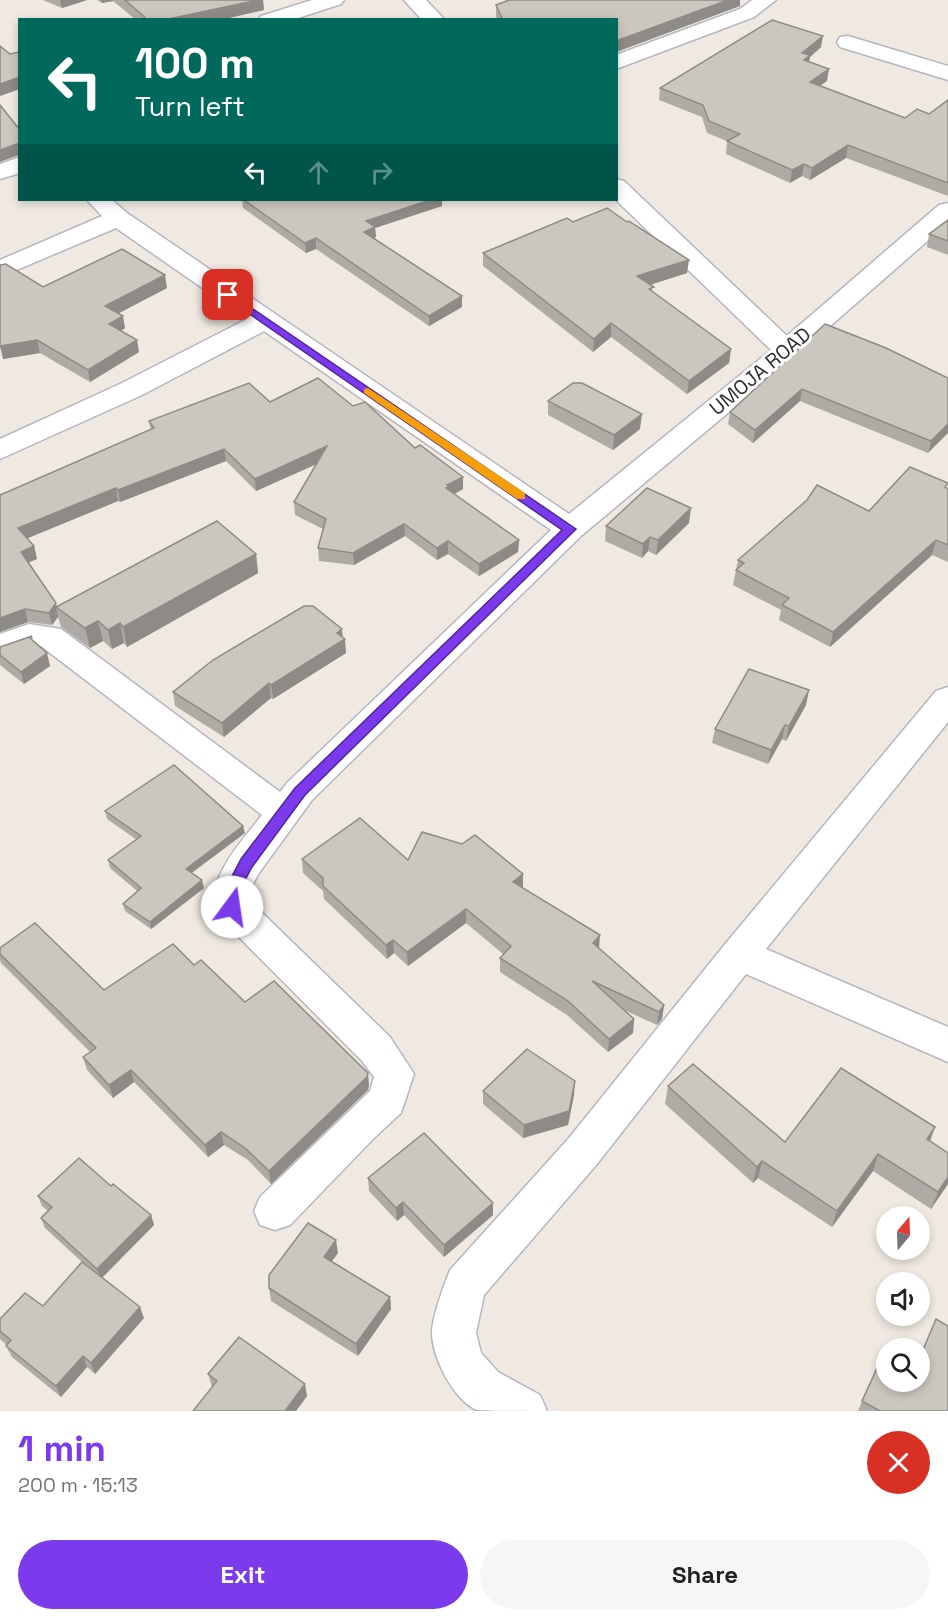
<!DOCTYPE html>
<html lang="en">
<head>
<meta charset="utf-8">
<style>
  :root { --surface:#fff; --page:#f6f6f6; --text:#202124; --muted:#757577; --accent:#7c3aed }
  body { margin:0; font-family:"Space Grotesk",sans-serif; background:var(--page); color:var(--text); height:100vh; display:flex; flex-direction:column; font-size:22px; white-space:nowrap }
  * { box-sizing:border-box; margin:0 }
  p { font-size:20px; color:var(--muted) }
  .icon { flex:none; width:33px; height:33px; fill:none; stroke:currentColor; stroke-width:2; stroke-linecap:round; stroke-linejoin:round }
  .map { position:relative; height:1411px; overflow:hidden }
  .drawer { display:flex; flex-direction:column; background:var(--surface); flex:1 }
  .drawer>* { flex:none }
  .banner { position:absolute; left:18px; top:18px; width:600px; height:183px; border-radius:0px; box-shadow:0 3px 9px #0003; background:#00695c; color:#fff; overflow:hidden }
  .needle { width:39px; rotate:19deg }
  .tools { position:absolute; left:876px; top:1206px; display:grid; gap:12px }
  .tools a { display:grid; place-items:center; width:54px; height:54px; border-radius:50%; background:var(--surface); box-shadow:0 3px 9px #0003; font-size:30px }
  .pin { position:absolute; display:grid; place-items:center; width:51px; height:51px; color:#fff; margin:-26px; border-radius:12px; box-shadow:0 3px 9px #0006 }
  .me { position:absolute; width:66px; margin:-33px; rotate:14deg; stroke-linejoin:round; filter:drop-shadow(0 0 4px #0008) }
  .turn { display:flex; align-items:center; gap:21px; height:126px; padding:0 18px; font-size:27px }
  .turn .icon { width:78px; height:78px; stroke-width:2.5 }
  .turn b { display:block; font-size:42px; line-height:51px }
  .lanes { display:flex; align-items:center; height:57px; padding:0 18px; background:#0003; justify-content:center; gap:30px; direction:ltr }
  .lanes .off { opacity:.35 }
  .round { display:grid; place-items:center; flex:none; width:63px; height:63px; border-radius:32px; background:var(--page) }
  .overview { display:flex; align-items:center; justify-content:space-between; height:102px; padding:0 18px }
  h1 { font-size:36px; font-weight:700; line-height:45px; color:var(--accent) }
  .cta { display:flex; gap:12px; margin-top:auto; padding:12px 18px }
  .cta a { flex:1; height:69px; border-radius:36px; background:var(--accent); color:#fff; font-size:24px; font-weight:700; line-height:69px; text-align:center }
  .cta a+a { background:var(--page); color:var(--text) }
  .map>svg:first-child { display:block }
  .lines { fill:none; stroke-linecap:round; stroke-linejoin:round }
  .minor-casing { stroke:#b4b7c1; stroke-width:3 }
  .minor { fill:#fff; fill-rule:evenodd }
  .wall { fill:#afaba4 }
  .shaded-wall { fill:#8e8b86 }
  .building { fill:#cbc7bf; stroke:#8e8b86; stroke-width:1.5 }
  .route { fill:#7c3aed; stroke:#51269a; stroke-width:1.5 }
  .slow { fill:#f59e0b }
  .labels { text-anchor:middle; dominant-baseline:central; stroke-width:6; stroke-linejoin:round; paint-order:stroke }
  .street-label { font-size:20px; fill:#2e2e2e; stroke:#fff }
</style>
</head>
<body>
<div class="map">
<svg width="948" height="1411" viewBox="0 0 948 1411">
  <rect width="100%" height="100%" fill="#efe9e1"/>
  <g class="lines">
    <defs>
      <g id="minor">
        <path d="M312,0H344L341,4L292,20H258L261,16Z"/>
        <path d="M404,0H426L445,20H422Z"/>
        <path d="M752,0H776L754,17L616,69V55L740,9Z"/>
        <path d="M848,36L948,66V80L840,47L837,42L840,37Z"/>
        <path d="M20,157V173L0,179V164Z"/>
        <path d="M616,179L624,181L787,336L939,205L948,203V223L796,356L581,536L312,800L259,873L253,884L251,902L390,1037L414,1074L401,1113L373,1139L290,1225L275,1230L260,1225L254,1211L260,1197L370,1091L374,1077L362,1061L219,917C201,883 242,841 262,815L41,646C25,645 14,656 0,660V634L29,624L61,629L280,792L288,782L551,530L264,331L142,395L0,459V439L122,383L247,319L116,228L0,277V260L102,216L87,200H112L127,213L569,514L771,350L616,200Z"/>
        <path d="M948,687V722L766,949L948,1027V1062L746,974L597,1164L484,1295L476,1333L481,1353L498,1372L540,1395L547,1411C531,1411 489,1411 477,1410C454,1401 432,1357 432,1333C432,1318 444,1285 450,1270L569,1138L726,943L936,691Z"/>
      </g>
    </defs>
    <!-- minor casing -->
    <use href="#minor" class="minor-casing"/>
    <!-- minor -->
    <use href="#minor" class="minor"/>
  </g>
  <!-- wall -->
  <g class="wall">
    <path d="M43,0H87L62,8Z"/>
    <path d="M97,0H263L264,10L220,20H136L113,1L102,3Z"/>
    <path d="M509,0H740V6L616,52V20H497L496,16V5Z"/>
    <path d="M821,47L810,57L809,62L827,81L819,86L905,118L929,114L948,100V196L846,158L810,180L802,176L790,183L726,154L727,141L707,133L702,117L659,100L660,88Z"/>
    <path d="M242,200H442V206L375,228L376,237L374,238L462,307L429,326L316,249L306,253L243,208Z"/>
    <path d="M948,220V255L927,247L929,234Z"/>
    <path d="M573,222H627L687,273L650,285L653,292L731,349L729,363L687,394L611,337L593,352L483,266V253Z"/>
    <path d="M43,287L167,288L118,313L125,328L121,331L139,352L90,382L40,353L3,359Z"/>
    <path d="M825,324L948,378L928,453L800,401L753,443L728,424L730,412Z"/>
    <path d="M548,401L640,429L613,450L548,415Z"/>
    <path d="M270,402L353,406L415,448L463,489L454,494L519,540L518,552L479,576L448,554L437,560L405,536L354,565L319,561L318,548L323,529L295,515L294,502L316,464L256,491L226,461L120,502L118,501L27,538L34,546L37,559L29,562L57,607L256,554L258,573L127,647L124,643L112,649L103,641L90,648L61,627L58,617L52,625L28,622L0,632V495L151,430L149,421Z"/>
    <path d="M947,488L948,489V562L932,555L830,647L779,620L781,610L733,585L738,560L869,511Z"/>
    <path d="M689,523L656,555L648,551L642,558L605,541L606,526Z"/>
    <path d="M32,636L33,641L50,666L24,684L0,665V647Z"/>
    <path d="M342,637L346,653L273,699L271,698L224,737L175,706L173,692Z"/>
    <path d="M806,705L786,741L782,739L768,764L712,743L715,729Z"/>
    <path d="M105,811L245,833L192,873L204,888L151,929L125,911L123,904L137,891L110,868L108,860L137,840L107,819Z"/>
    <path d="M302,859L408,860L523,888L599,948L664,1005L662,1019L657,1025L624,1010L634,1019L633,1033L608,1052L567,1015L500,972V958L503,954L466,923L408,966L394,953L387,959L324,899L323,891L303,873Z"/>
    <path d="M0,948L104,990L194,965L245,1002L369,1085L368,1090L271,1184L248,1160L224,1145L208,1157L134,1082L113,1098L87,1070L83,1057L90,1052L1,963L0,960Z"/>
    <path d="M668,1086L785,1142L930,1141L948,1153V1184L931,1209L873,1171L832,1227L758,1178L753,1183L665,1104Z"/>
    <path d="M483,1091L574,1095L568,1125L523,1138L483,1104Z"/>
    <path d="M368,1178L493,1215L444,1257L404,1215L397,1221L369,1191Z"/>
    <path d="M111,1186L151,1215L154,1225L102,1277L144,1318L95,1374L87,1367L61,1397L12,1357L6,1346L7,1345L0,1339V1319L43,1306L82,1262L45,1228L41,1218L48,1211L42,1206L38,1196Z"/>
    <path d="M338,1253L332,1261L390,1297L391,1309L358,1356L271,1301L269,1288Z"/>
    <path d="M208,1374L307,1396L296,1411H193L212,1387Z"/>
    <path d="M862,1401L948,1411H858Z"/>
  </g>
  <!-- shaded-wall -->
  <g class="shaded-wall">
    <path d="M60,0H87L62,8Z"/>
    <path d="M101,0H113V1L102,3Z"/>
    <path d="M258,0H263L264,10L220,20H164Z"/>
    <path d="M728,0H740V6L616,52V41Z"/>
    <path d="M823,36L821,47L810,57L808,67L802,72V53Z"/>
    <path d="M829,69L827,81L808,94L810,82Z"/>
    <path d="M20,77V89L0,96V84Z"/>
    <path d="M17,144L19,155L0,162V150Z"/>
    <path d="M848,145L846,158L810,180L812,168Z"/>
    <path d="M804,164L802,176L790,183L792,170Z"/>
    <path d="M430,200H442V206L375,228L376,237L365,242L364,232L366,221Z"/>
    <path d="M316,238V249L306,253L305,243Z"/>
    <path d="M689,260L687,273L636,289L637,276Z"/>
    <path d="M165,275L167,288L108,319L105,306Z"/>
    <path d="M462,296V307L429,326V316Z"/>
    <path d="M123,316L125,328L112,336L109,324Z"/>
    <path d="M611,323V337L593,352L594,339Z"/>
    <path d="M37,340L40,353L3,359L0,346Z"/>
    <path d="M137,340L139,352L90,382L88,370Z"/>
    <path d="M731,349L729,363L687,394L689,381Z"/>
    <path d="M802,389L800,401L753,443L755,430Z"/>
    <path d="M642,414L640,429L613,450L614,435Z"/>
    <path d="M948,424V433L928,453L931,441Z"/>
    <path d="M327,446L328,459L256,491L255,479Z"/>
    <path d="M224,449L226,461L120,502L118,490Z"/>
    <path d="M463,477V489L449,497L446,501L447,485Z"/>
    <path d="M116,488L118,501L21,541L18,528Z"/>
    <path d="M691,508L689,523L656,555L658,540Z"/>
    <path d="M404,524L405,536L354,565L353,553Z"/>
    <path d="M650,537L648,551L642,558L643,544Z"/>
    <path d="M519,540L518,552L479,576V564Z"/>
    <path d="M936,540L932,555L830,647L833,632Z"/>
    <path d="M448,541V554L437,560V548Z"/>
    <path d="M34,546L37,559L25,564L21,552Z"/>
    <path d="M256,554L258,573L127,647L123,627Z"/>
    <path d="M56,603L57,608L56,607L58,617L52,625L49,613Z"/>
    <path d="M25,609L28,622L0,632V618Z"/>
    <path d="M98,621L103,641L90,648L85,628Z"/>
    <path d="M120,623L124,643L112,649L108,630Z"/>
    <path d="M342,629L343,641L345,639L346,653L273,699L271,685Z"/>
    <path d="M47,653L50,666L24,684L21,672Z"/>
    <path d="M269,683L271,698L224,737L222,723Z"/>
    <path d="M809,690L806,705L786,741L789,726Z"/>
    <path d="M785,725L782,739L768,764L771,750Z"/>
    <path d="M243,826L245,833L187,876L186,869Z"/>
    <path d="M523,874V888L513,882Z"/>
    <path d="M202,880L204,888L151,929L150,922Z"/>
    <path d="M466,909V923L408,966L407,952Z"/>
    <path d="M600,935L599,949L593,943Z"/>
    <path d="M393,940L394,953L387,959L386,945Z"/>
    <path d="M664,1005L662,1019L657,1025L659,1012Z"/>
    <path d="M634,1019L633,1033L608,1052L609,1039Z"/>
    <path d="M131,1070L134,1082L113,1098L109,1085Z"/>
    <path d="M368,1073L369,1085L368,1090L271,1184L269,1171Z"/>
    <path d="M575,1081L574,1095L568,1125L523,1138L524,1125Z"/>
    <path d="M935,1127L929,1144L927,1139Z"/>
    <path d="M221,1132L224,1145L208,1157L205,1145Z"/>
    <path d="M878,1154L873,1171L832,1227L837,1211Z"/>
    <path d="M762,1161L758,1178L753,1183L757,1167Z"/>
    <path d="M948,1177V1184L931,1209L938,1192Z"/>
    <path d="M403,1202L404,1215L397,1221L396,1208Z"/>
    <path d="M493,1203V1215L444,1257V1245Z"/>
    <path d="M151,1215L154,1225L101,1279L97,1269Z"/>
    <path d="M336,1240L338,1253L326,1269L324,1257Z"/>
    <path d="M390,1297L391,1309L358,1356L356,1344Z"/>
    <path d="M140,1307L144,1318L95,1374L91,1363Z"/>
    <path d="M83,1356L87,1367L61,1397L56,1386Z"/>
    <path d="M305,1384L307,1396L296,1411H285Z"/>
  </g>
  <!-- building -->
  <g class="building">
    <path d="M125,0H258L164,20H148Z"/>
    <path d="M509,0H728L616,41V20H503L496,5Z"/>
    <path d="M772,20L823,36L802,53L810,55L804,60L829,69L810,82L905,118L917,109L929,114L948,100V183L848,145L812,168L804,164L792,170L727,141L740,134L709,121L703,105L660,88Z"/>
    <path d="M0,46L10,54L20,52V77L0,84Z"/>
    <path d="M0,105L20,130V149L17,144L0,150Z"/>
    <path d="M244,200H430L366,221L375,227L364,232L462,296L429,316L316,238L305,243Z"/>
    <path d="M607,208L627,222L629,221L689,260L637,276L654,287L649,289L731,349L689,381L611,323L594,339L483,253L567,218L573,222Z"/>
    <path d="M948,220V241L929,234Z"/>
    <path d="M122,249L165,275L105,306L123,316L109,324L137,340L88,370L37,340L0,346V265L6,264L43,287Z"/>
    <path d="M825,324L886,348L948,378V424L931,441L802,389L755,430L730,412Z"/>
    <path d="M318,378L353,406L365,402L415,448L420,445L463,477L447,485L449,487L446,488L519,540L479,564L448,541L437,548L404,524L353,553L318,548L326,519L294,502L327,446L255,479L224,449L118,490L116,488L18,528L34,546L21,552L56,603L49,613L25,609L0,618V495L154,428L149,421L249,383L270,402Z"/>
    <path d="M573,383H582L642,414L614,435L548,401Z"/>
    <path d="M910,467L948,483L945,487L948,489V545L936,540L833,632L782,605L789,598L736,570L744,563L738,560L807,500L817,485L869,511Z"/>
    <path d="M647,488L691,508L658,540L650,537L643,544L606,526Z"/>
    <path d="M217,521L256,554L123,627L120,623L108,630L98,621L85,628L56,607Z"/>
    <path d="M304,606H313L342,629L337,633L345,639L271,685L269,683L222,723L173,692L213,660Z"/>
    <path d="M32,636L30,638L47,653L21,672L0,655V647Z"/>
    <path d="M749,669L809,690L789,726L785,725L771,750L715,729Z"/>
    <path d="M174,765L243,826L186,869L202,880L150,922L123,904L141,888L108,860L141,836L105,811Z"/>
    <path d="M360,818L408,860L422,832L462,844L475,835L523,874L513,882L600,935L593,943L664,1005L659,1012L592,981L634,1019L609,1039L568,1001L500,958L511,946L466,909L407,952L393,940L386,945L323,886V878L302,859Z"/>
    <path d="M35,923L104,990L173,944L194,965L201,960L245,1002L274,981L368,1073L367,1077L269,1171L245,1148L221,1132L205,1145L131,1070L109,1085L83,1057L96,1048L0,954V948Z"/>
    <path d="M527,1049L575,1081L569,1111L524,1125L483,1091Z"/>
    <path d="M693,1064L785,1142L841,1068L935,1127L927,1139L948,1153V1177L938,1192L878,1154L837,1211L762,1161L757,1167L668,1086Z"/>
    <path d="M424,1133L493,1203L444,1245L403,1202L396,1208L368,1178Z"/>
    <path d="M79,1158L111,1186L113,1184L151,1215L97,1269L41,1218L52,1207L38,1196Z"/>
    <path d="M308,1223L336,1240L324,1257L390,1297L356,1344L269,1288V1275Z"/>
    <path d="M82,1262L140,1307L91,1363L83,1356L56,1386L6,1346L11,1340L0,1331V1319L25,1293L43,1306Z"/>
    <path d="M936,1319L948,1326V1411H880L862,1401L883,1355L886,1358V1382H920V1357Z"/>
    <path d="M239,1337L305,1384L285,1411H193L217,1381L208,1374Z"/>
  </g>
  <!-- route -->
  <path class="route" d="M228,292L576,529L305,795L252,867L243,884L237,911H226L224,907L228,884L241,859L295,788L562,530L225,297L223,295Z"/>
  <!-- slow -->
  <path class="slow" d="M368,388L525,493V499H517L364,393V389Z"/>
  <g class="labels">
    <!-- street labels -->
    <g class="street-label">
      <text transform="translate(760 371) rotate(-40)">UMOJA ROAD</text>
    </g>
  </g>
</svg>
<div class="tools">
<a><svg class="needle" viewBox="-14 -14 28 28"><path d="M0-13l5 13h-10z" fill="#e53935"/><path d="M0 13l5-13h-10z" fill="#757577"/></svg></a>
<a><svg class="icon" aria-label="sound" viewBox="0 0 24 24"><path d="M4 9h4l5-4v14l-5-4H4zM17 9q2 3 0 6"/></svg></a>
<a><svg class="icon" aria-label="search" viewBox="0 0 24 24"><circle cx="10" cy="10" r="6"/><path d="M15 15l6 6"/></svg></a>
</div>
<div class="pin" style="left:228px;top:295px;background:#d93025"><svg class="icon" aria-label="arrive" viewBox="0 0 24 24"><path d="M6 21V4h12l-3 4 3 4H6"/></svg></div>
<svg class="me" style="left:232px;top:907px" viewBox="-20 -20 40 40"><circle r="19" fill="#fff"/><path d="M0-13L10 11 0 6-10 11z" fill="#7c3aed"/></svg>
<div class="banner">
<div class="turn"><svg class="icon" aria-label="left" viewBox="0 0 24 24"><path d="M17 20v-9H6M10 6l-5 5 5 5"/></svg><div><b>100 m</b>Turn left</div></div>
<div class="lanes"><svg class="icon" aria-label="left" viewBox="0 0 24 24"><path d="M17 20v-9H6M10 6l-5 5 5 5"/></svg><svg class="icon off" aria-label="ahead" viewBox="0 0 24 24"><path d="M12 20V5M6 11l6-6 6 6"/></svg><svg class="icon off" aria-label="right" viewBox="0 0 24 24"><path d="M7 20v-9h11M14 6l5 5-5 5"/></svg></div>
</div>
</div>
<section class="drawer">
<div class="overview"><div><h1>1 min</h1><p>200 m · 15:13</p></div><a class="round" style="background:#d93025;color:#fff"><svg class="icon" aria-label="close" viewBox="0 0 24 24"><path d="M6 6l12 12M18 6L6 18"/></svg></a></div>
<div class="cta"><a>Exit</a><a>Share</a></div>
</section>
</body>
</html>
